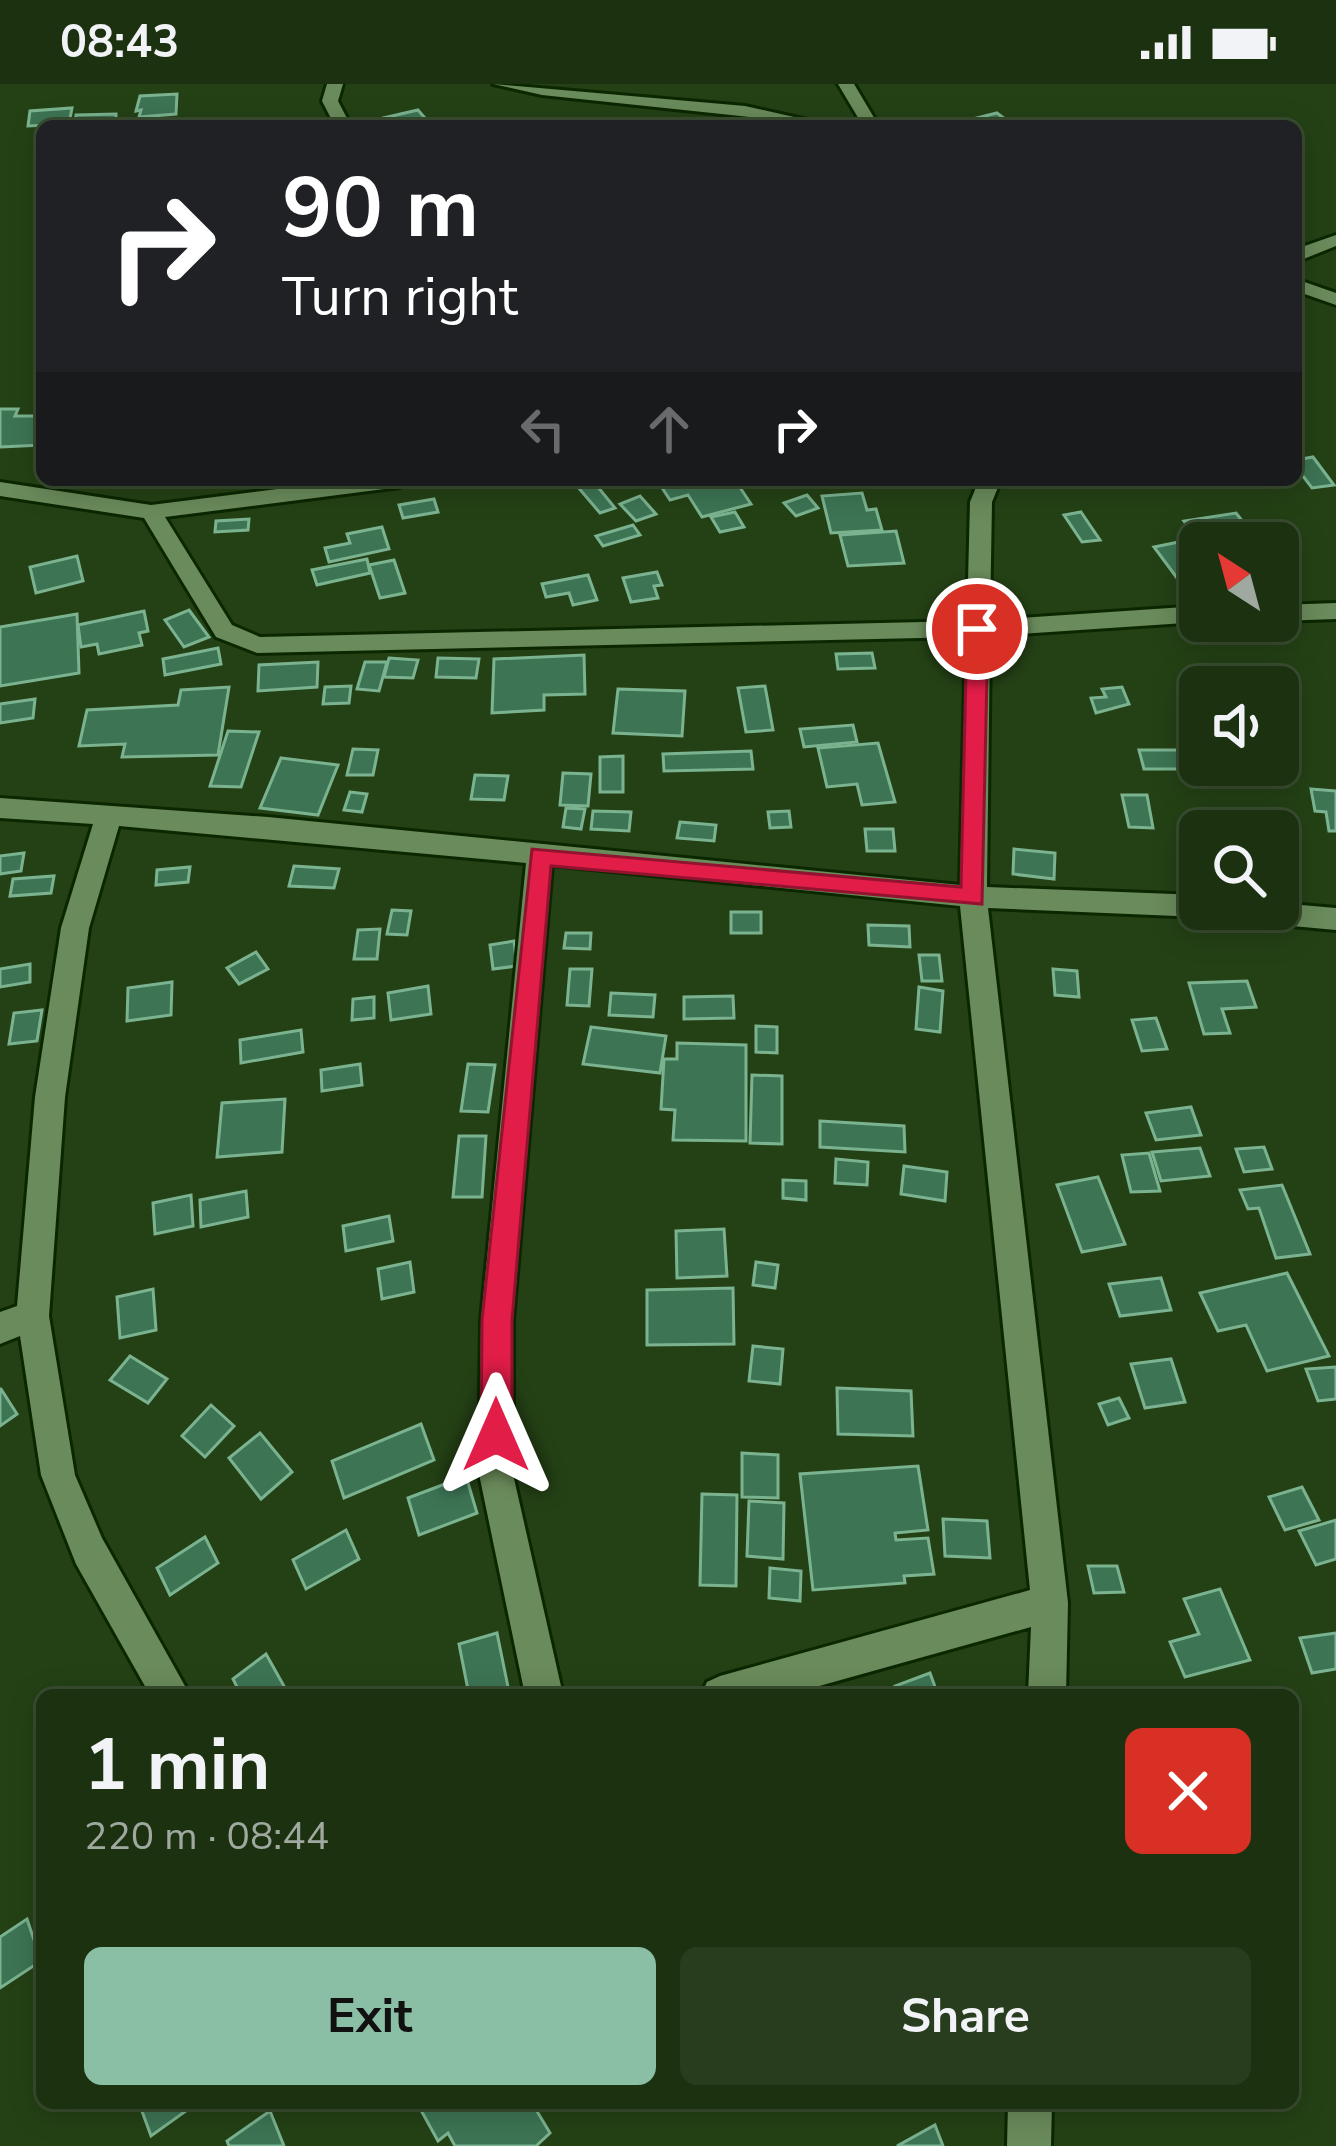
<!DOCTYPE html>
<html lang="en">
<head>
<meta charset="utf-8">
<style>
  :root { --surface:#1b3110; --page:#283d1e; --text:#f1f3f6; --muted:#a0a99f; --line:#394c30; --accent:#8abfa5 }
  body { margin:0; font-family:"Nunito Sans",sans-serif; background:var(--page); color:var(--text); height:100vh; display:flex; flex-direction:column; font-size:45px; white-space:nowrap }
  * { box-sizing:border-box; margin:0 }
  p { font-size:39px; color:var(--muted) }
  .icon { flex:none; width:66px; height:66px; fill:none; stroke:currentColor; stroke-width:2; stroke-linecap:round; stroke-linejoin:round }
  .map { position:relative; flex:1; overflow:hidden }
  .drawer { position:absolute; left:36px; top:1605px; width:1263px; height:420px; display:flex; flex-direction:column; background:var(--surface); border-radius:18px; box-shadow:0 6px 30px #0003,0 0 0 3px var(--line) }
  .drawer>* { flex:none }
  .guide { position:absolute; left:36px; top:36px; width:1266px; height:366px; border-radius:18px; box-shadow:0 6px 30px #0003,0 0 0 3px var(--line); background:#202124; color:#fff; overflow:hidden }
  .needle { width:78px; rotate:324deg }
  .fabs { position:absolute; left:1179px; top:438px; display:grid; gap:24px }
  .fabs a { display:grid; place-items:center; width:120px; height:120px; border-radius:18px; background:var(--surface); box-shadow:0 6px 30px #0003,0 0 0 3px var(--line); font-size:60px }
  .pin { position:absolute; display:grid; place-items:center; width:102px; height:102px; color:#fff; margin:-51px; border:6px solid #fff; border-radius:50%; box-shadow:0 3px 12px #0007 }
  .me { position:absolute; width:132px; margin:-66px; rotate:0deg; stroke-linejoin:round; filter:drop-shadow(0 0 9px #0008) }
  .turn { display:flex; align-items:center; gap:42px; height:252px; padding:0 48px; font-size:54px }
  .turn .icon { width:156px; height:156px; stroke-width:2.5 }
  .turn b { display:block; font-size:84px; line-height:102px }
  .lanes { display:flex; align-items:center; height:114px; padding:0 48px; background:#0003; justify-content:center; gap:60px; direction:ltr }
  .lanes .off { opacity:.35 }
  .round { display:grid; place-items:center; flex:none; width:126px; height:126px; border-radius:18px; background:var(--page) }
  .headline { display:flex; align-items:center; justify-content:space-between; height:204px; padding:0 48px }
  h1 { font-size:72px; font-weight:700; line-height:90px }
  .action { display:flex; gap:24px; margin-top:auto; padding:24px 48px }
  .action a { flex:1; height:138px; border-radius:18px; background:var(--accent); color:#111; font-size:48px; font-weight:700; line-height:138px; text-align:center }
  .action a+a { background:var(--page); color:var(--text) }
  .status { display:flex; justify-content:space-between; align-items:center; height:84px; padding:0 60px; background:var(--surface); direction:ltr }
  .status svg { height:33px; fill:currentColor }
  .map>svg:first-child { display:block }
  .building { fill:#3d7454; stroke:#7bb390; stroke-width:3 }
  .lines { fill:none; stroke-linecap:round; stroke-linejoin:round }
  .minor-casing { stroke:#0b2700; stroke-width:6 }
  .minor { fill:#6a8b5b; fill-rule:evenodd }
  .route { fill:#e11d48; stroke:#92132f; stroke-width:3 }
</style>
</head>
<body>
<div class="status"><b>08:43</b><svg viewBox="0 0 49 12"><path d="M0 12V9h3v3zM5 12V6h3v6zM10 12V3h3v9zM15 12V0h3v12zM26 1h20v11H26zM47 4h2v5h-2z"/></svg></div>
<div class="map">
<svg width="1336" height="2062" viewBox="0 0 1336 2062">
  <rect width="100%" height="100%" fill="#244115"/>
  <!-- building -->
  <g class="building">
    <path d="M177,10L176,30L139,33L141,26L136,27L140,12Z"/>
    <path d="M72,24L69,40L28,42L30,27Z"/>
    <path d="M418,26L430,40L385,42L379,35Z"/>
    <path d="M997,29L1009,38L957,39Z"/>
    <path d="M116,30V38L75,40L76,31Z"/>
    <path d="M0,325H18L15,332H42V361L0,363Z"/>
    <path d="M1313,373L1334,401L1312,404L1296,383V376Z"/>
    <path d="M657,396H735L751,420L702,433L688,411L670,416Z"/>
    <path d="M593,397L615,424L600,429L577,402Z"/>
    <path d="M862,409L867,426L876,425L882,446L831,449L822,412Z"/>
    <path d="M807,411L818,424L796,432L784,419Z"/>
    <path d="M640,412L656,430L636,437L620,420Z"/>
    <path d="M434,415L438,428L403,434L399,421Z"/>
    <path d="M735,428L744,443L720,448L711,433Z"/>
    <path d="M1081,428L1100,456L1082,458L1064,431Z"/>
    <path d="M1236,429L1247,443L1195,452L1184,437Z"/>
    <path d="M249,435L248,446L215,448L216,437Z"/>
    <path d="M633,441L640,451L603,462L596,452Z"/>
    <path d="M382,443L389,465L329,478L325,464L350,459L347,450Z"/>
    <path d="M1248,444L1260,459H1200V494L1180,498L1154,463Z"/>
    <path d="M896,447L904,479L848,482L840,451Z"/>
    <path d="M77,472L83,497L36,509L30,483Z"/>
    <path d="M367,475L370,489L317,501L312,486Z"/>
    <path d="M394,476L405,509L380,514L369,481Z"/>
    <path d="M657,488L662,501L654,502L658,514L631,518L623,494Z"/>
    <path d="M588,491L597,516L573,521L569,509L546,513L542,500Z"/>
    <path d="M189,526L209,553L184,563L165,536Z"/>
    <path d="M144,527L148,547L139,549L142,561L99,570L97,560L81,563L78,541Z"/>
    <path d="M77,530L79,589L0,602V543Z"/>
    <path d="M218,564L221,580L165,591L163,575Z"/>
    <path d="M872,569L875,584L838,585L836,570Z"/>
    <path d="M584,571L585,610L544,611V626L492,629L494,575Z"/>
    <path d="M389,574L418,576L413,594L384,593Z"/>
    <path d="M438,574L479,575L476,594L436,593Z"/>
    <path d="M318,578L317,603L258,607L259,581Z"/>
    <path d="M365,578H387L379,607L357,605Z"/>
    <path d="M351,602L349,619L323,620L325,603Z"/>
    <path d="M765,602L773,646L746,648L738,604Z"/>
    <path d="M229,603L218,671L122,673L125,660L79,662L87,626L178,621L181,606Z"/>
    <path d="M1122,603L1129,620L1096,629L1091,614L1106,613L1102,605Z"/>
    <path d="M618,605L685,607L682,652L613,649Z"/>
    <path d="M35,615L33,634L0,639V620Z"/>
    <path d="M853,641L857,658L804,663L800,645Z"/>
    <path d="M228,647L259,648L241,703L210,702Z"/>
    <path d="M878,659L895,718L862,721L857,700L827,703L818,664Z"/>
    <path d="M353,665L378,666L373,691H347Z"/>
    <path d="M1139,666H1186L1192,685H1144Z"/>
    <path d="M751,667L753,685L664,687L663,670Z"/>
    <path d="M623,672V708H600V673Z"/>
    <path d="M281,674L338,681L318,731L260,724Z"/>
    <path d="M563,689L591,690L588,722L560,721Z"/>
    <path d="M475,691L508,692L504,716L471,715Z"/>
    <path d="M1311,705L1336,707V747H1329L1326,728L1315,727Z"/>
    <path d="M350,708L367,710L362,728L344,726Z"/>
    <path d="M1122,711H1147L1153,744L1129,743Z"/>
    <path d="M566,724L585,725L581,745L563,743Z"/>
    <path d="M593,727L631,728L629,747L591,745Z"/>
    <path d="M789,727L791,743L770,744L768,728Z"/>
    <path d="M680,738L716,741L714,757L677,754Z"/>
    <path d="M865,745H893L895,767H867Z"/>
    <path d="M1014,765L1055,769L1054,795L1013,790Z"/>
    <path d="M24,769L21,787L0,790V772Z"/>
    <path d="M294,782L339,785L334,804L289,802Z"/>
    <path d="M190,783L188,798L156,801L157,786Z"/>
    <path d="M54,792L51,809L10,812L13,795Z"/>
    <path d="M392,826L411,827L407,851L387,850Z"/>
    <rect x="731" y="828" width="30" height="21"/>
    <path d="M868,841L909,842L910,863L869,861Z"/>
    <path d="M380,845L377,875H354L358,846Z"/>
    <path d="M566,849H591L590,865L564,864Z"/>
    <path d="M514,857L517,882L493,885L490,861Z"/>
    <path d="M256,868L268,885L239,900L227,884Z"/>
    <path d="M919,871H939L942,897H922Z"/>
    <path d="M30,880V898L0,903V885Z"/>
    <path d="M570,885H592L589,922L567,921Z"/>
    <path d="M1053,885L1077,887L1079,913L1055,911Z"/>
    <path d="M1247,897L1256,923L1222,925L1230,949L1204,950L1189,899Z"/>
    <path d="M172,898L171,931L127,937L128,904Z"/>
    <path d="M428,902L431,930L391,936L388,909Z"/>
    <path d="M919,903L943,907L940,948L916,945Z"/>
    <path d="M611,909L655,911L653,933L609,931Z"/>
    <path d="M733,912L734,934L684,935V913Z"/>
    <path d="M374,913V934L352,936L353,915Z"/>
    <path d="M42,926L37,957L9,960L14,929Z"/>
    <path d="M1156,934L1167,965L1142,967L1132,936Z"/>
    <path d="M756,942L777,943V969L756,968Z"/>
    <path d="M591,943L666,952L660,989L583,980Z"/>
    <path d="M301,946L303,968L241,979L240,956Z"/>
    <path d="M677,959L746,961V1057L673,1056L675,1026L661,1025L664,975H677Z"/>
    <path d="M360,980L362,1001L322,1007L321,986Z"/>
    <path d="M468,980L495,981L488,1028L461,1027Z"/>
    <path d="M752,991L782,992V1060L750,1059Z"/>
    <path d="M285,1015L282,1068L217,1073L222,1019Z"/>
    <path d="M1191,1023L1201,1051L1156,1056L1146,1029Z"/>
    <path d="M820,1037L904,1042L905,1068L820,1063Z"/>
    <path d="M459,1052H486L482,1113H453Z"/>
    <path d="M1264,1063L1272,1085L1244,1088L1236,1065Z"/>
    <path d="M1200,1064L1210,1092L1161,1097L1152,1068Z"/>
    <path d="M1149,1069L1160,1107L1131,1108L1122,1071Z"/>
    <path d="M836,1075L868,1078L867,1101L835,1099Z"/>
    <path d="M904,1082L947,1088L945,1117L901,1110Z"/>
    <path d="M1098,1093L1125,1160L1082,1168L1057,1101Z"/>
    <path d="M783,1096L806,1097V1116L783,1114Z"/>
    <path d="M1282,1101L1310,1170L1276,1174L1259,1124L1248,1125L1240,1106Z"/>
    <path d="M246,1107L248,1133L201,1143L200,1116Z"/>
    <path d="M191,1111L193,1142L155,1150L153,1119Z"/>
    <path d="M389,1132L393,1157L346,1167L343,1142Z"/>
    <path d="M724,1145L727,1192L677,1194L676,1147Z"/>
    <path d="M410,1178L414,1208L382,1215L378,1185Z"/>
    <path d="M756,1178L778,1181L775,1204L753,1201Z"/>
    <path d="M1287,1189L1329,1272L1267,1287L1246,1241L1218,1247L1200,1209Z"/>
    <path d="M1161,1194L1171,1226L1120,1232L1109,1200Z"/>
    <path d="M733,1204L734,1260L647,1261V1206Z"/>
    <path d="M153,1205L156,1246L120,1254L117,1213Z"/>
    <path d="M753,1262L783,1265L780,1300L749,1297Z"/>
    <path d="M130,1272L167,1295L148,1319L110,1296Z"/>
    <path d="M1171,1275L1185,1318L1145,1324L1131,1280Z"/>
    <path d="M1336,1283V1315L1318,1317L1306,1285Z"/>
    <path d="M837,1304L911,1307L913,1352L838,1350Z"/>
    <path d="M1,1305L17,1330L0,1342V1305Z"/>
    <path d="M1119,1314L1129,1334L1108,1341L1099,1320Z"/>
    <path d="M211,1321L234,1342L205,1373L182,1352Z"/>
    <path d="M421,1340L434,1376L344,1414L332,1377Z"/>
    <path d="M260,1349L292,1388L261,1415L229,1374Z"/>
    <path d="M742,1369L778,1371V1414L742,1413Z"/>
    <path d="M918,1382L928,1446L895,1449L896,1456L928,1454L934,1490L904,1492L905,1499L813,1506L800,1390Z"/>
    <path d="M466,1392L477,1429L419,1451L408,1414Z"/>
    <path d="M1302,1403L1319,1436L1285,1446L1269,1413Z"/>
    <path d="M702,1410L737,1411L736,1502L700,1501Z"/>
    <path d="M749,1417L784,1419L783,1475L747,1472Z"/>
    <path d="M943,1435L987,1437L990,1474L945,1472Z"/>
    <path d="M1336,1436V1475L1316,1481L1299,1447Z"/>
    <path d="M346,1446L359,1475L306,1505L293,1476Z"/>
    <path d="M205,1453L218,1479L170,1511L157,1484Z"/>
    <path d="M1088,1482H1117L1124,1508L1094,1509Z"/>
    <path d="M770,1484L801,1487L800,1517L769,1514Z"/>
    <path d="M1220,1505L1250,1576L1185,1593L1170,1558L1199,1550L1184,1515Z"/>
    <path d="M497,1549L508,1603L469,1611L459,1560Z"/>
    <path d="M1336,1549V1585L1312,1589L1300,1554Z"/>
    <path d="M266,1570L289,1611H241L233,1595Z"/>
    <path d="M930,1589L938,1611H899L895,1602Z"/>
    <path d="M27,1835L41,1877L0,1904V1853Z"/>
    <path d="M139,2019H197L151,2052Z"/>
    <path d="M417,2019H532L550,2049L536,2062H455L448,2049L438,2057Z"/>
    <path d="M270,2027L284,2062H229L227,2057Z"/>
    <path d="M935,2041L943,2062H897Z"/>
  </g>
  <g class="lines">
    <defs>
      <g id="minor">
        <path d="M327,0H343L338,17L351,42H335L322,17Z"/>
        <path d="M493,0L745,22L834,42L542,11Z"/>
        <path d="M838,0H854L879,42H863Z"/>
        <path d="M1336,151V162L1296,178V165Z"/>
        <path d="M1296,195L1336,209V221L1296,207Z"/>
        <path d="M348,396H411L400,403L165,433L232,541L260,553L967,537L970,418L979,396H1001L992,418L990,536L1200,522V538L990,552L987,803L1200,811V825H1212L1200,833L988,824L1068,1519L1066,1611H1028L1031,1543L787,1611H701L707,1598L720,1592L1030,1506L960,822L552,781L513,1236V1390L563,1611H525L479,1390L481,1236L526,779L119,742L89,844L65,1013L49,1232L75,1391L102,1454L190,1611H150L76,1480L41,1391L20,1252L0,1260V1228L17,1222L35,1013L61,844L93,740L0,734V714L268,733L960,801L966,553L257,569L216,553L144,434L0,412V398L151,421Z"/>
        <path d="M1336,519V535L1278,537V521Z"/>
        <path d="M1278,819L1336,824V846L1228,836L1214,825H1278Z"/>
        <path d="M1008,2019H1052L1051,2062H1007Z"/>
      </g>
    </defs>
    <!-- minor casing -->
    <use href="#minor" class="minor-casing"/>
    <!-- minor -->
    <use href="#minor" class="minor"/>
  </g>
  <!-- route -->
  <path class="route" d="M977,538L988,545L982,820L551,782L512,1236V1351L508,1362L496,1367L485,1362L481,1351L482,1236L532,765L961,803L967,545Z"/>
</svg>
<div class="fabs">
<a><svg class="needle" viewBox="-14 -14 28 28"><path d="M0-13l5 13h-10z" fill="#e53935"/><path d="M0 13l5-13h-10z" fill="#a0a99f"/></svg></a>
<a><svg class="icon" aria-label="sound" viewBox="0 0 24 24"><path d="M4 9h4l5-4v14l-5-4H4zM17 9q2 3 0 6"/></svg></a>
<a><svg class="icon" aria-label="search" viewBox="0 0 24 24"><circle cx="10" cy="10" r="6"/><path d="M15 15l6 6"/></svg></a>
</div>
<div class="pin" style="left:977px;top:545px;background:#d93025"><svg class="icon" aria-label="arrive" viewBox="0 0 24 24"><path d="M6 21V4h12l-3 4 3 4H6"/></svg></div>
<svg class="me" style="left:496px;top:1351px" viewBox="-20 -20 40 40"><path d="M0-17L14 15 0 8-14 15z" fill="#e11d48" stroke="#fff" stroke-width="4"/></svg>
<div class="guide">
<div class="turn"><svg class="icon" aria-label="right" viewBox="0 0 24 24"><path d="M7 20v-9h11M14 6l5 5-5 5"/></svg><div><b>90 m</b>Turn right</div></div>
<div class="lanes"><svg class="icon off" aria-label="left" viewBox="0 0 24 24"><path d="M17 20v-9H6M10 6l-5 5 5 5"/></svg><svg class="icon off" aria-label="ahead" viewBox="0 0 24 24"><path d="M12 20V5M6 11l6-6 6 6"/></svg><svg class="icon" aria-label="right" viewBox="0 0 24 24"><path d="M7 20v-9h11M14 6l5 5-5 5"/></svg></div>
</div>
<section class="drawer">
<div class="headline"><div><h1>1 min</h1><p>220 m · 08:44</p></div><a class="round" style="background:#d93025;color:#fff"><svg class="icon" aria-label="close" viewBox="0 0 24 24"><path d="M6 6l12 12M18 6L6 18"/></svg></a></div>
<div class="action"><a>Exit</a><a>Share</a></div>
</section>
</div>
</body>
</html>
